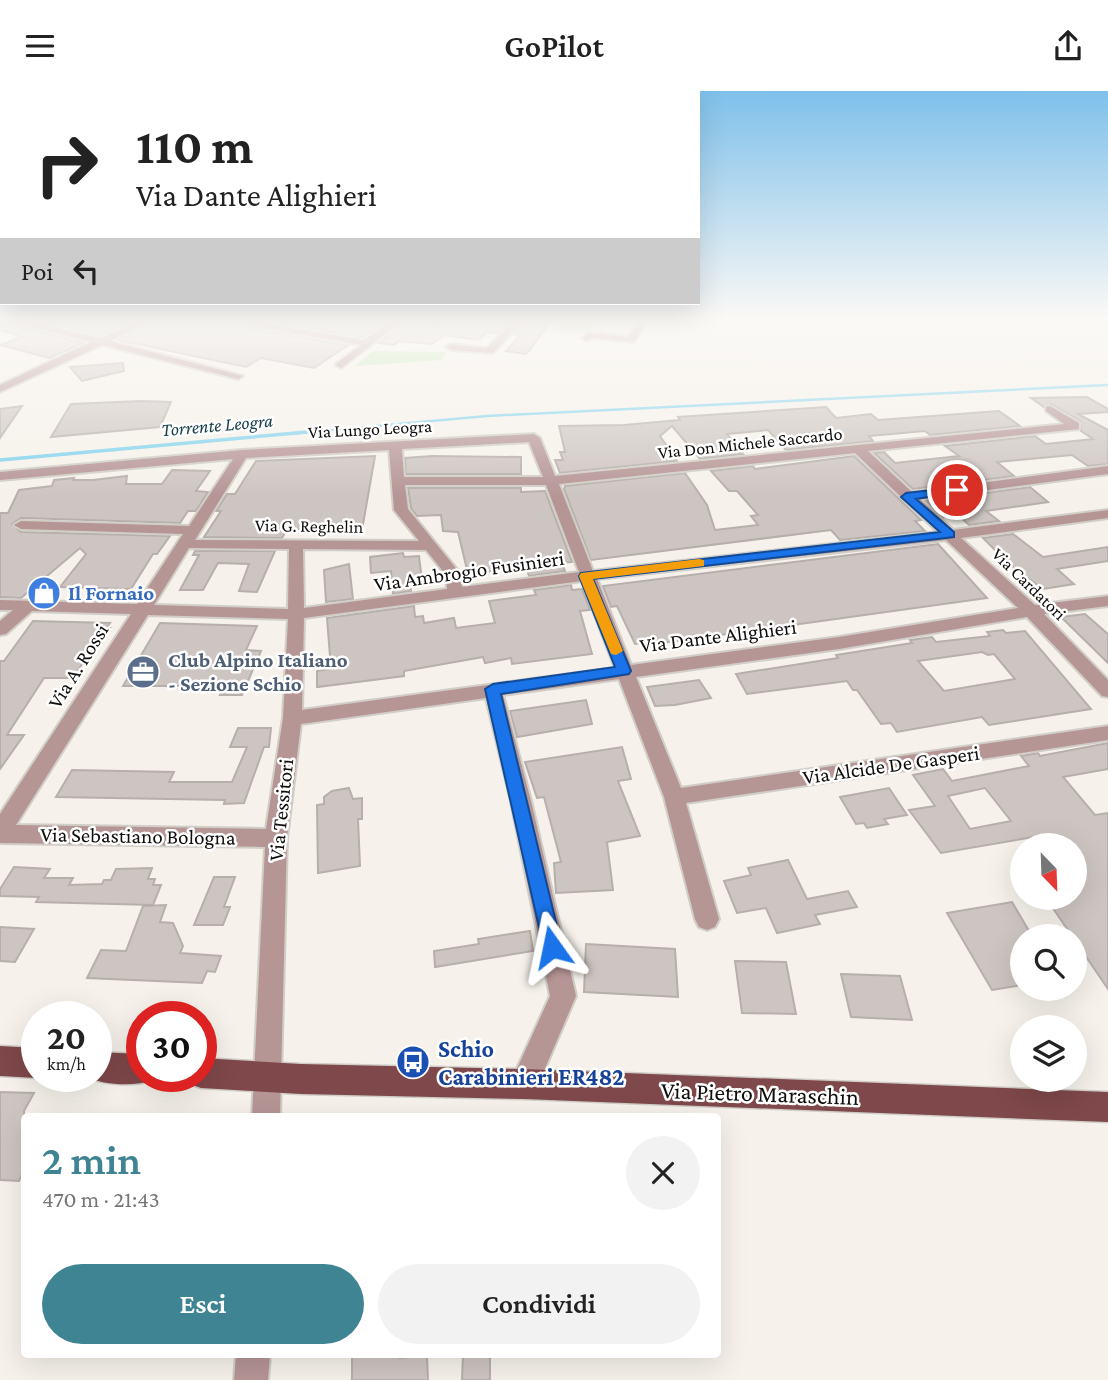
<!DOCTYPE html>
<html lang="it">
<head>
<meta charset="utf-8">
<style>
  :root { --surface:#fff; --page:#f2f2f2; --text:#222; --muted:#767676; --accent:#3f8492 }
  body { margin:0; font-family:"Crimson Pro",serif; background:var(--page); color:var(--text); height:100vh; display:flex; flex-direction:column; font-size:26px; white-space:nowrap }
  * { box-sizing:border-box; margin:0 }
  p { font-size:23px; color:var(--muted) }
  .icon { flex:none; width:38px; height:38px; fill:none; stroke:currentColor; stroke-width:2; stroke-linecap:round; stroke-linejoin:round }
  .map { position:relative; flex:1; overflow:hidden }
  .panel { position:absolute; left:21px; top:1022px; width:700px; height:245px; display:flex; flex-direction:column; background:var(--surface); border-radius:7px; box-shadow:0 7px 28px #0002 }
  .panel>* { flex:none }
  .top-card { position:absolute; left:0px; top:0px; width:700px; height:214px; box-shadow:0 7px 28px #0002; background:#fff; color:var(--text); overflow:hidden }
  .needle { width:46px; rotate:157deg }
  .fabs { position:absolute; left:1010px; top:742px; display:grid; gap:14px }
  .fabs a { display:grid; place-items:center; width:77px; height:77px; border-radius:50%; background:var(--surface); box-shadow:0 7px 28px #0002; font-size:35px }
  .speed { position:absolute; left:21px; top:910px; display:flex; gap:14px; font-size:35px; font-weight:700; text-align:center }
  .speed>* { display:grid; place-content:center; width:91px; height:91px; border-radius:50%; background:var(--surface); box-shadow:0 7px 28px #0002; line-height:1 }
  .speed small { font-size:18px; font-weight:400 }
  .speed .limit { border:10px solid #d22; background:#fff; color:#111 }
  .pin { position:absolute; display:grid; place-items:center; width:60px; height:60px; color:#fff; margin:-30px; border:4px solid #fff; border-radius:50%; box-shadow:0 2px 7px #0007 }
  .me { position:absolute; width:77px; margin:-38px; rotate:348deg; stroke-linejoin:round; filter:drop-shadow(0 0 5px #0008) }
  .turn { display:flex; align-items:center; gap:24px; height:147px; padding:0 21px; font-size:32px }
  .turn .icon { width:91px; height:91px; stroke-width:2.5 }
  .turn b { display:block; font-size:49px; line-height:60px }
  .then { display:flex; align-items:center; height:66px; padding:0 21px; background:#0003; gap:14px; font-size:26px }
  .round { display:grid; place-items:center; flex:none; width:74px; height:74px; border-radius:37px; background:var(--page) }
  .head { display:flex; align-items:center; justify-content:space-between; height:119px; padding:0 21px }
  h1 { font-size:42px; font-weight:600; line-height:52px; color:var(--accent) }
  .button { display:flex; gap:14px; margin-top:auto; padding:14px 21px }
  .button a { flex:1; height:80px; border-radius:42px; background:var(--accent); color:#fff; font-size:28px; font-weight:600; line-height:80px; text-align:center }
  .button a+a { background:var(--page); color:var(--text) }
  header { display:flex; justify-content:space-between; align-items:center; height:91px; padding:0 21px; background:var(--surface); font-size:32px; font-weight:600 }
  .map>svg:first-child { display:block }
  .green { fill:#bfe8b2 }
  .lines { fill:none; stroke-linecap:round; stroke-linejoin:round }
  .stream-far1 { stroke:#80d2ee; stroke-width:2.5 }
  .stream { stroke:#80d2ee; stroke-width:3.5 }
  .building { fill:#cdc5c1; stroke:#b6afab; stroke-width:2; fill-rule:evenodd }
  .street-casing { stroke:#d1cec7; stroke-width:4 }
  .secondary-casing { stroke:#d1cec7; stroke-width:3 }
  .primary-casing { stroke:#d1cec7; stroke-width:3 }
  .street { fill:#b69595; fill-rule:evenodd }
  .secondary { fill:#976869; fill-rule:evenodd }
  .primary { fill:#7f484a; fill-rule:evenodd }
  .route { fill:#1a73e8; stroke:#114b97; stroke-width:2 }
  .slow { fill:#f59e0b }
  .labels { text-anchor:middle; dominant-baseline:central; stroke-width:5; stroke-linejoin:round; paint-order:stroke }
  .far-street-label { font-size:18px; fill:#100e0c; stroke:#fff }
  .far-water-label { font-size:19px; font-style:italic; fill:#1a404c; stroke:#fff }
  .street-label { font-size:21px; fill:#100e0c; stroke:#fff }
  .shop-label { font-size:21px; font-weight:bold; fill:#366cbe; stroke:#fff; text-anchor:start }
  .service-label { font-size:21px; font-weight:bold; fill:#4e5e75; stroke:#fff; text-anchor:start }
  .near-transit-label { font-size:24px; font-weight:bold; fill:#164399; stroke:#fff; text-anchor:start }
  .near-street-label { font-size:24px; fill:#100e0c; stroke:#fff }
</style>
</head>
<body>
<header><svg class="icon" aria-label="menu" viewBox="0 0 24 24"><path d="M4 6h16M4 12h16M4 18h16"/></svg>GoPilot<svg class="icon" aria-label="share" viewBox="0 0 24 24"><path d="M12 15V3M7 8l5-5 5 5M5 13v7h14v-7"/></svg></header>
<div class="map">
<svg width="1108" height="1289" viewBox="0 0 1108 1289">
  <rect width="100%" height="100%" fill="#f6f2eb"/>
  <!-- green -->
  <g class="green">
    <path d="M563,226H638V231L595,228L590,234L592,241L555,240Z"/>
    <path d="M373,260L446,261L442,269L355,275Z"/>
  </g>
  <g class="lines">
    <!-- stream-far1 -->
    <path class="stream-far1" d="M287,343L487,325L1108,294"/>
    <!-- stream -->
    <path class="stream" d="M0,369L307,341"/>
  </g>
  <!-- building -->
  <g class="building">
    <path d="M21,226H141L100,244Z"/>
    <path d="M159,226H255L248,231L251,238L348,254L314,277L261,267L246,276L118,249Z"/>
    <path d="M273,226L335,230L342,226H394L363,246L269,230Z"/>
    <path d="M410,226L433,228L430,231L435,236L443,235L449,230L459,231L465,226H514L498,242L487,241L479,249L444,244L432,253L399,250L394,254L379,252Z"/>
    <path d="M530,226L553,227L529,260L525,263L506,260L520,244L514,243Z"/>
    <path d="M0,231H2L83,252L49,267L0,254L22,246L0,239Z"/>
    <path d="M123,272L124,280L82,290L70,276Z"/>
    <path d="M1087,306L1108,318V321L1078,323L1108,339V373L1088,375L1072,364L997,371L1014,385L913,398L874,362L884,361L895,372L904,371L959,365L945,355L1035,345L1046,353L1093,348L1081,340L1080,330L1051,313L1044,316L1031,307Z"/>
    <path d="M141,310L171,311L160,336L51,346L71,313Z"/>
    <path d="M22,315L0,347V318Z"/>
    <path d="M826,316L836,327L871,323L878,329L999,320L1020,335L930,344L925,340L869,345L873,350L786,359L768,339L727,343L743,363L700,368L672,335L660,345L677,370L560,382L555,369H563L560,361H565L559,335L624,334L680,329L678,326Z"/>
    <path d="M375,365L362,439L287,438L282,447L204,446L221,420H216L227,403H235L256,370Z"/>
    <path d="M432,365L521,366V383H406L405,367Z"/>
    <path d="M854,365L921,429L915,430L925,440L840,449L831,439L591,469L564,398L565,395L685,382L707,414L715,439L758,434L751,425L758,424L737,400H729L711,380L753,375L755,378Z"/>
    <path d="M172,379L210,380L196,400L208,401L196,420H188L180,432L21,427L12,433L21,441L170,445L157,463H153L131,498L60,496L86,463L80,457L21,507L0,506V422H8L19,399L52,395L54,389L74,387L73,389H93L127,385L126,393H162Z"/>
    <path d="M1030,396L1048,411L986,420L999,430L969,434L958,424L943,426L926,410Z"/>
    <path d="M408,397H521V401L545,400L572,471L562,472L565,480L529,485L526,476L468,483L458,441L443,440L441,424L417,425L411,417Z"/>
    <path d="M1013,443L1043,466L1108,456V470L1057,478L1074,493L1043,498L1011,475L983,447Z"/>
    <path d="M938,453L987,507L648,554L647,551L635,553L617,515L611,516L603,495Z"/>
    <path d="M195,460H275L257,501L239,500L249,473L218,472L203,499H180L199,464H193Z"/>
    <path d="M403,462L404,466L419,465L422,490L410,492L411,500L393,503L391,480L371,482L370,466Z"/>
    <path d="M349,473L353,508L326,511L324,479Z"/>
    <path d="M571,494L572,499L582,498L590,519L580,520L592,563L512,573L511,567L485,572L483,566L404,580V585L317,596V580L331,578L327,527L414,515L415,526L423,525L424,532L454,527L456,537L495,532L489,510L536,504L534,499Z"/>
    <path d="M1085,523L1108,543V572L1061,526Z"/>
    <path d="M33,530L110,532L106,537H110L100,553H95L73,587H44L7,644H24L0,678V570H4Z"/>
    <path d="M160,532L257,535L246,559L261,560L242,604H220L224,595H123Z"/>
    <path d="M1003,539L1006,542L1025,540L1091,618L989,634L982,626L897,641L891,632L881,633L857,599H853L847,590L747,603L736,583L838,567L836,564L912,552L910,549L932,546L936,551L990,545L987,541ZM982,561L988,564L994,563L1015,588L944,600L918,570Z"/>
    <path d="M699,589L711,607L675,614L655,615L647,596Z"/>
    <path d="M586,609L592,633L517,646L510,620Z"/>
    <path d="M238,637H271L269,656H264L244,712L224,713L225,709L56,706L72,679L174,681L169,691H232L247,656H230Z"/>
    <path d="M1108,652V678L1063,686L1095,724L1108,722V898L1046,807H1074V754H1047L1039,745L941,762L909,719L935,715L913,684L943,678L952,690L1029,675L1021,665L1038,662L1040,665ZM985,697L1011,730L970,738L948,705Z"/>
    <path d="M622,656L631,688L618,690L640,745L607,751L613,799L556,802L554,772L561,771L544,706L537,707L525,671Z"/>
    <path d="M349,697L353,708L362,707V728H358L360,775L318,782L317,714L324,713V706L332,700Z"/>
    <path d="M889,697L907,724L884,728L888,733L867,737L864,732L856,733L840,706Z"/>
    <path d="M788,769L807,808L848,800L857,816L815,824L820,833L777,842L766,817L737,822L724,790L751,784L748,777Z"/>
    <path d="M14,776L50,778L44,787H73L69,794L102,793L104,789H111L116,778L152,777L148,788H155L153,794H161L153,814L36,811L39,806L0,805V798Z"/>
    <path d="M214,786H235L224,816H230L223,834H194Z"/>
    <path d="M1012,811L1032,845H1022V894L992,899L947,822Z"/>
    <path d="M166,814L160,831L173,832L183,855L180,862L221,865L215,881L207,880L202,892L87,887L101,859L126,860L143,815Z"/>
    <path d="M0,836L34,838L15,871L0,870Z"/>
    <path d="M530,840L533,860L435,876L434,860L479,853L478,848Z"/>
    <path d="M586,853L675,858L678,906L584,901Z"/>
    <path d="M735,870L786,871L796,923L742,922Z"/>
    <path d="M841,883L900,885L912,929L851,926Z"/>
    <path d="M0,1001L34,1002L24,1020V1079L19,1090L0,1089Z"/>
    <path d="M352,1264H400V1267L427,1264L428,1289H352Z"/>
    <path d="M463,1264H490V1289H462Z"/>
  </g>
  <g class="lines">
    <defs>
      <g id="street">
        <path d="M0,226H11L100,247L146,226H157L110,250L243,285L238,288L102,254L0,301V294L91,251L0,228Z"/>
        <path d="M260,226H271L263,232L364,249L398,226H408L341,277L336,274L337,272L361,254L251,235V231Z"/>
        <path d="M439,226H449L441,233H435L433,231Z"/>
        <path d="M517,226H527L493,262L451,259L446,256L451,253L487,257Z"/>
        <path d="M641,226H650L634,251L592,247L587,250L582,247L588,241L628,246Z"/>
        <path d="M1050,315L1079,332V338L868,360L912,401L1108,375V383L920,408L953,439L1108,419V427L961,447L1035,514L1108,505V515L1044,523L1108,589V606L1102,605L1027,526L839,558L636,586L681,697L1108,635V649L686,712L719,828L715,836L707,839L699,836L695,828L664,706L619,588L503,604L531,710L576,905L534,1003L524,1007L514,1003L510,993L550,905L511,710L486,607L301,633L287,747L280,1026H252L265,756L0,752V723L131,523L32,520L6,543L0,544V530L13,519H0V509L137,513L183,443L21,438L14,434L21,430L189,435L233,368L0,389V381L242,359L534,343L540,347L555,385L1064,333L1046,320V316ZM529,351L543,386H404L402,358ZM389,359L394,419L419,450L195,449L246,367ZM855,362L938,441L593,480L559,393ZM405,394H546L579,481L462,496L459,481L408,418ZM946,449L1018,517L839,546L631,574L597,488ZM189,457L289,458L288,518L154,514ZM303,458L426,459L446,484L447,498L304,517ZM582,490L615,577L302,619L304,527ZM148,524L288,528L283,627L266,738L16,734Z"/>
        <path d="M236,1264H270L268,1289H234Z"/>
      </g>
      <path id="secondary" d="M0,226H8L0,229Z"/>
      <g id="primary">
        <path d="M0,955L37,957V985H41L37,987L0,985Z"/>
        <path d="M96,961L142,963V985H154L153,989C134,996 104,994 86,986L96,985Z"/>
        <path d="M201,967L301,973L524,978L1108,1001V1031L524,1008L301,1003L201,997L190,993L187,985H201Z"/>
      </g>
    </defs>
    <!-- street casing -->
    <use href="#street" class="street-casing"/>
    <!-- secondary casing -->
    <use href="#secondary" class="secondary-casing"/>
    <!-- primary casing -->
    <use href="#primary" class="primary-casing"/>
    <!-- street -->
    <use href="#street" class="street"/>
    <!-- secondary -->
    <use href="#secondary" class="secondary"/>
    <!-- primary -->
    <use href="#primary" class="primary"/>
  </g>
  <!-- sky -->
  <linearGradient id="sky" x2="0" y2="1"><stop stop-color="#7ec0ea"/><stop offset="0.56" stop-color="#fbf9f6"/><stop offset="1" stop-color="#fbf9f6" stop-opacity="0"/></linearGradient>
  <rect width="1108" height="406" fill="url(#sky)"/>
  <!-- route -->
  <path class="route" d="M957,396L962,399L961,401L916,408L954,441V446L593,488L631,580L629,583L501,603L562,856L559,863L552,866L545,863L485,598L493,593L615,576L579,485L581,482L940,441L901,406L906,402Z"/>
  <!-- slow -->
  <path class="slow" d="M699,468L704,469V475L593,488L623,560L616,564L611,563L579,485L581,482Z"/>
  <!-- icons -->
  <defs>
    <symbol id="shop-disc" viewBox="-11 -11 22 22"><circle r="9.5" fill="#3f7fe0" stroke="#fff"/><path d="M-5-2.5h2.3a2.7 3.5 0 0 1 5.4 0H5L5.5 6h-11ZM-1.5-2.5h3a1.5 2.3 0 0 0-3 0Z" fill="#fff"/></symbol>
    <symbol id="office-disc" viewBox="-11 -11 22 22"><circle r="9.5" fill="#5c6f8a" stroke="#fff"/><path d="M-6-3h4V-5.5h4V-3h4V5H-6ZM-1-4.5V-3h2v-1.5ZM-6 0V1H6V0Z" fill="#fff"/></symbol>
    <symbol id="bus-disc" viewBox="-11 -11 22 22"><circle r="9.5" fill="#1a4fb4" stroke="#fff"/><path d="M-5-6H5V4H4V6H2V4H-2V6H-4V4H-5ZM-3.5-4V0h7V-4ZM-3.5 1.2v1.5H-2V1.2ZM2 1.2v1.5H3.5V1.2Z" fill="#fff"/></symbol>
  </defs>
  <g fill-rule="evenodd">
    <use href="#shop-disc" x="25" y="483" width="38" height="38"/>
    <use href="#office-disc" x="124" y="562" width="38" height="38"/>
    <use href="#bus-disc" x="394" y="952" width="38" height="38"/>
  </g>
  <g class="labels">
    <!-- far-street labels -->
    <g class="far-street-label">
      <text transform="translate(370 338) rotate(-3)">Via Lungo Leogra</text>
      <text transform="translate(750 352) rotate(-6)">Via Don Michele Saccardo</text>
      <text transform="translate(309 435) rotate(1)">Via G. Reghelin</text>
      <text transform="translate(1029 493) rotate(44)">Via Cardatori</text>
    </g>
    <!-- far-water labels -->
    <g class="far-water-label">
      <text transform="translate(217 334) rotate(-5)">Torrente Leogra</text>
    </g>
    <!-- street labels -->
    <g class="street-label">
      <text transform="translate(469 480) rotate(-8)">Via Ambrogio Fusinieri</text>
      <text transform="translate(718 545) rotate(-7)">Via Dante Alighieri</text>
      <text transform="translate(78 575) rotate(-58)">Via A. Rossi</text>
      <text transform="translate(891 674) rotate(-8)">Via Alcide De Gasperi</text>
      <text transform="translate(281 719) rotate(-84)">Via Tessitori</text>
      <text transform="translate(138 745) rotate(1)">Via Sebastiano Bologna</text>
    </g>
    <!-- shop labels -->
    <g class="shop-label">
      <text x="68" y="502">Il Fornaio</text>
    </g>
    <!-- service labels -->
    <g class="service-label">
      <text x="168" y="569">Club Alpino Italiano<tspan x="168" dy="24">- Sezione Schio</tspan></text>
    </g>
    <!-- near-transit labels -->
    <g class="near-transit-label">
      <text x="438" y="957">Schio<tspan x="438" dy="28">Carabinieri ER482</tspan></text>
    </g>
    <!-- near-street labels -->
    <g class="near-street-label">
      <text transform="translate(760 1002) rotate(2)">Via Pietro Maraschin</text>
    </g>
  </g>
</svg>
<div class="fabs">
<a><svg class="needle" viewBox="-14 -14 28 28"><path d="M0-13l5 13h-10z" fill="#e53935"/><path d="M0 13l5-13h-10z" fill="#767676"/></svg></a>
<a><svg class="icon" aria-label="search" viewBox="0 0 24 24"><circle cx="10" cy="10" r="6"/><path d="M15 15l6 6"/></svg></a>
<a><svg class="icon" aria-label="layers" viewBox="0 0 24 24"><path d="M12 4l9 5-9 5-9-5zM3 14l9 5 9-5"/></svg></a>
</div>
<div class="speed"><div>20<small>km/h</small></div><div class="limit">30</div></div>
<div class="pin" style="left:957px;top:399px;background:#d93025"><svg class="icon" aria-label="arrive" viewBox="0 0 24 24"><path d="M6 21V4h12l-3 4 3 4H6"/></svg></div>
<svg class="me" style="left:552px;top:856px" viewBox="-20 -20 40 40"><path d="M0-17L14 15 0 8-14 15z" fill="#1a73e8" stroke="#fff" stroke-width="4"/></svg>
<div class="top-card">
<div class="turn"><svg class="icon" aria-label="right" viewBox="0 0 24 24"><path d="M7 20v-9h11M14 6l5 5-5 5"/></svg><div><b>110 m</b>Via Dante Alighieri</div></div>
<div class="then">Poi<svg class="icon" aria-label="left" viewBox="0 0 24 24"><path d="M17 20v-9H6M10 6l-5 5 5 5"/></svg></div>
</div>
<section class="panel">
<div class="head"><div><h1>2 min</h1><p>470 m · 21:43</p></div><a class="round"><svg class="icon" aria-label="close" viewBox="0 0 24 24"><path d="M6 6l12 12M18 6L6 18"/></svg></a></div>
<div class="button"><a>Esci</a><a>Condividi</a></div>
</section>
</div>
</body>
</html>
